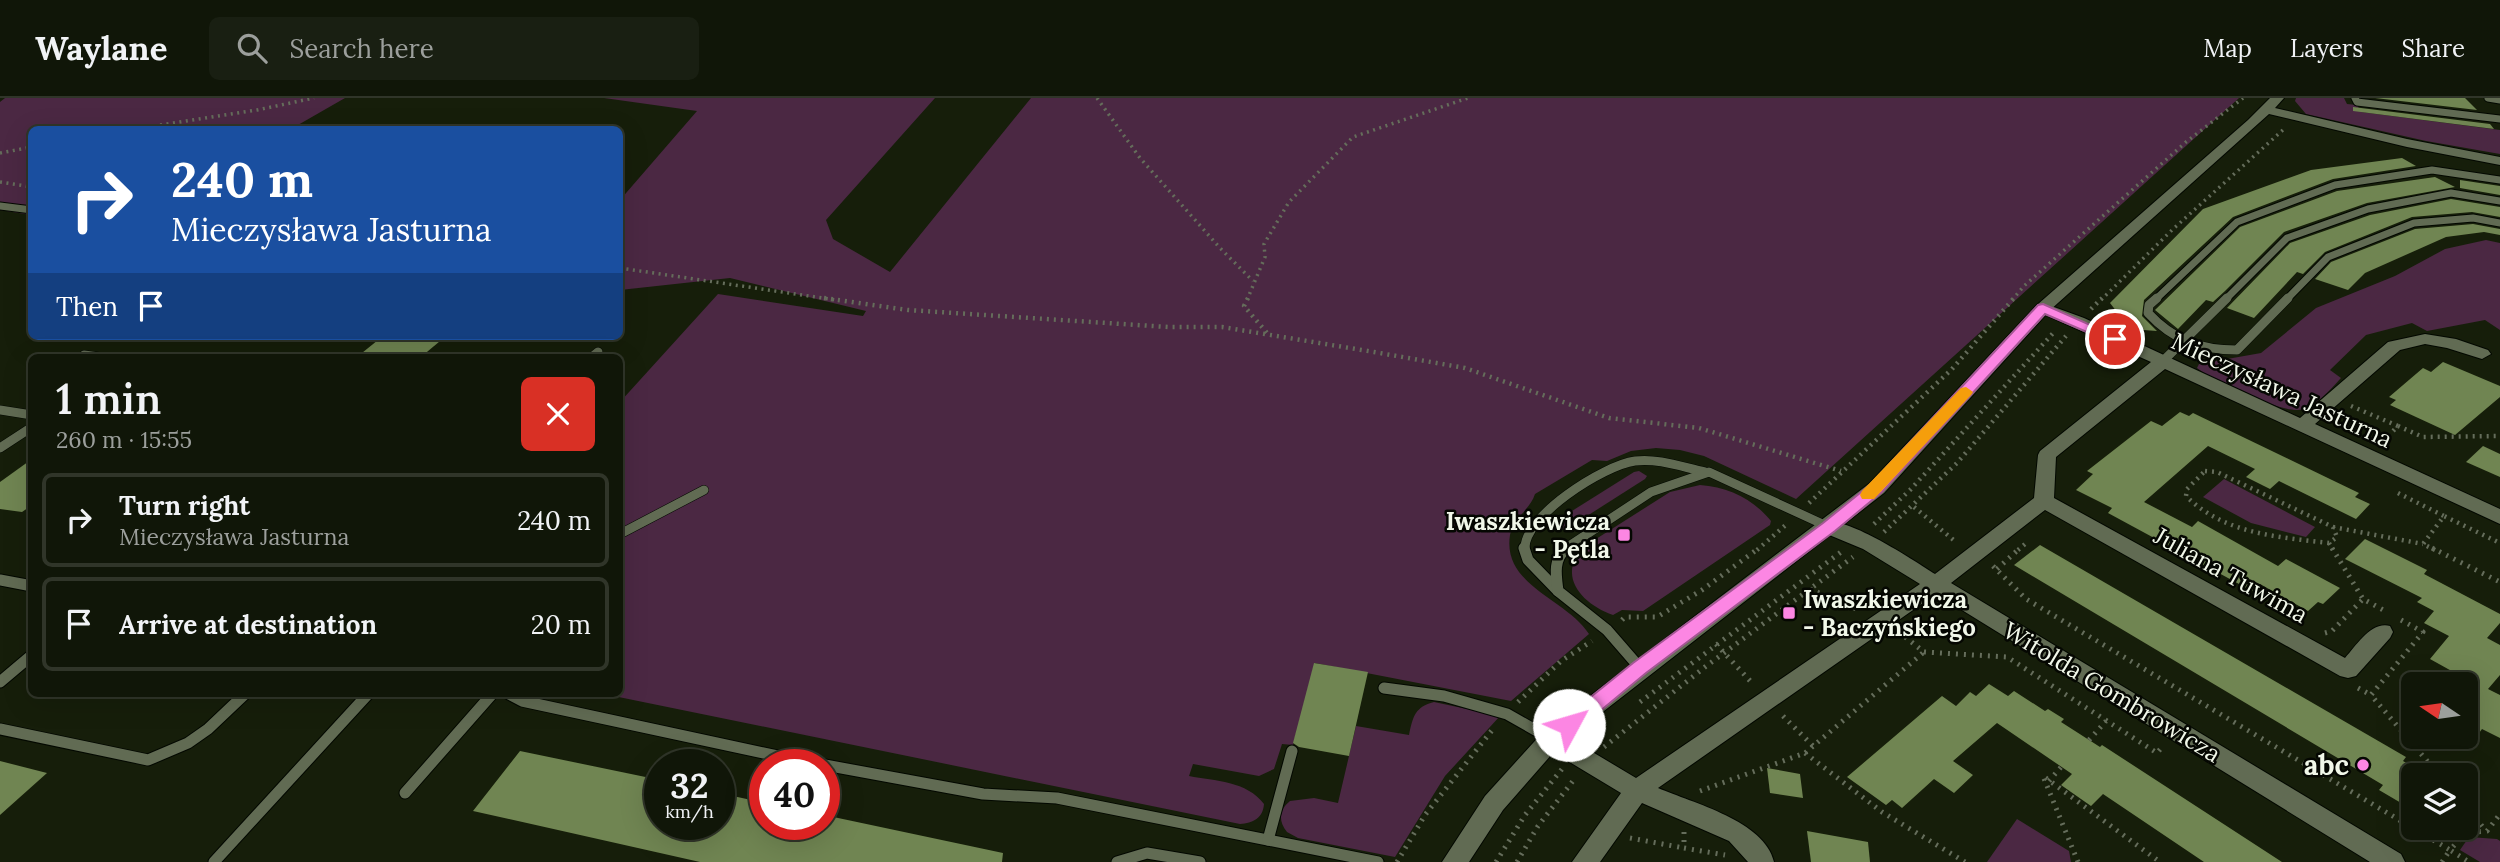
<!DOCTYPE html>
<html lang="en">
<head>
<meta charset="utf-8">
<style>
  :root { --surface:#101608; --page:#191f12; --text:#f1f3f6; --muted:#9c9f9c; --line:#303529 }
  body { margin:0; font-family:Lora,serif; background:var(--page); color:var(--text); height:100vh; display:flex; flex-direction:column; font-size:26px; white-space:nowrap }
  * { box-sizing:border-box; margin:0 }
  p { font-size:23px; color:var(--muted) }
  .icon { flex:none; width:38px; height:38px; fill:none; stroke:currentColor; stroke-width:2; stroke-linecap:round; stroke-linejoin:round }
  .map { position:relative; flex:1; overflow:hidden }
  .panel { position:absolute; left:28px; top:256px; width:595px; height:343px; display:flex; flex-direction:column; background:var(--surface); border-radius:10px; box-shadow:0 7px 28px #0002,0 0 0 2px var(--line) }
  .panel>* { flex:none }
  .guide { position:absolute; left:28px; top:28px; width:595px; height:214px; border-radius:10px; box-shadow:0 7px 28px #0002,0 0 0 2px var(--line); background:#1a4fa0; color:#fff; overflow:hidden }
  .needle { width:46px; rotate:283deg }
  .tools { position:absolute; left:2401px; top:574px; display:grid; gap:14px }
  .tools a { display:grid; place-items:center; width:77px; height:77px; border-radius:10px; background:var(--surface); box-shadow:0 7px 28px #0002,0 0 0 2px var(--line); font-size:35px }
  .speed { position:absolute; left:644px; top:651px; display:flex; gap:14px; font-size:35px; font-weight:700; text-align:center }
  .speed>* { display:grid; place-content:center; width:91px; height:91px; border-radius:50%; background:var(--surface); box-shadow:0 7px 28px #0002,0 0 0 2px var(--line); line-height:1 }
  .speed small { font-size:18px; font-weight:400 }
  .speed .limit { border:10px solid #d22; background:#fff; color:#111 }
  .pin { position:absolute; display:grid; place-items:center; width:60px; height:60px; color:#fff; margin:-30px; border:4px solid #fff; border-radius:50%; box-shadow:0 2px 7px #0007 }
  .me { position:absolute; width:77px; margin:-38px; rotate:51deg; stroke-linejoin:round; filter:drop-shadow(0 0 5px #0008) }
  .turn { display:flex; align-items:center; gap:24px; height:147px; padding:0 28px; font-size:32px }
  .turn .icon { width:91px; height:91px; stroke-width:2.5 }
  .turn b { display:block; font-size:49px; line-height:60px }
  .then { display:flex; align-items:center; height:66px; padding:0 28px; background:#0003; gap:14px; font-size:26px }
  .round { display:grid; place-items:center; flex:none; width:74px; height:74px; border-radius:10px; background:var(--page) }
  .summary { display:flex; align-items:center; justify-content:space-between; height:119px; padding:0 28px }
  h1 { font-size:42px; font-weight:600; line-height:52px }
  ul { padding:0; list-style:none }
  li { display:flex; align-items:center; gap:21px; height:94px; margin:0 14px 10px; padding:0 14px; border:4px solid var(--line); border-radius:10px }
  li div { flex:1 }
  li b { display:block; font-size:26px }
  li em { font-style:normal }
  header { display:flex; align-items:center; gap:42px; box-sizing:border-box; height:98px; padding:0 35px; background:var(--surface); border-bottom:2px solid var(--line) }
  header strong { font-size:33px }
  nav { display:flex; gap:38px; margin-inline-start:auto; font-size:24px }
  .search { width:490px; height:63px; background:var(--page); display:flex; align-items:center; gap:18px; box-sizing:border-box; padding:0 24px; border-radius:10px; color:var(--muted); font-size:26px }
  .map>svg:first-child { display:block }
  .green { fill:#4b2843 }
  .building { fill:#708552 }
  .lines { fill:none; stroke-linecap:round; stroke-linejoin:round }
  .service-far2-casing { stroke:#030800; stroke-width:9 }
  .service-far1-casing { stroke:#030800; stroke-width:10 }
  .service-casing { stroke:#030800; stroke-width:13 }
  .minor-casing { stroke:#030800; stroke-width:2 }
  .tertiary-casing { stroke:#030800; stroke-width:2 }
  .path-far2 { stroke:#656d5b; stroke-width:3.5; stroke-dasharray:2 4.5; stroke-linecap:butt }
  .path-far1 { stroke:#656d5b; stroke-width:4.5; stroke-dasharray:2 5; stroke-linecap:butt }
  .path { stroke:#656d5b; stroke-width:5; stroke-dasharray:2 6; stroke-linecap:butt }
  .service-far2 { stroke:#616b53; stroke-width:7 }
  .service-far1 { stroke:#616b53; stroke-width:9 }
  .service { stroke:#616b53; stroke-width:11 }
  .minor { fill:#616b53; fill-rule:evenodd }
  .tertiary { fill:#616b53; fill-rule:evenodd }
  .route { fill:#fc86e3; stroke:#a45794; stroke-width:2 }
  .slow { fill:#f59e0b }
  .poi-dot { fill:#fc86e3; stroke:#050702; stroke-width:2.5 }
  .labels { text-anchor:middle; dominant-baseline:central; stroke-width:5; stroke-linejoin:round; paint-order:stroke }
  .street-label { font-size:24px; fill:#f1f7e9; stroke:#050702 }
  .poi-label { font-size:24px; font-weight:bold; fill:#f1f7e9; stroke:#050702; text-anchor:end }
  .near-poi-label { font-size:28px; font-weight:bold; fill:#f1f7e9; stroke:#050702; text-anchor:end }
</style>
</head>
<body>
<header>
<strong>Waylane</strong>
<div class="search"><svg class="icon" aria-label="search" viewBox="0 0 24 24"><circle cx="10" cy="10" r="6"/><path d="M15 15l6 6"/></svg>Search here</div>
<nav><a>Map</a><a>Layers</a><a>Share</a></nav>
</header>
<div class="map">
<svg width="2500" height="764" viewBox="0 0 2500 764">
  <rect width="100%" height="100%" fill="#161e0a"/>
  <!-- green -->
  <g class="green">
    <path d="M5,0H345L291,31L32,32L31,117L0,112V4Z"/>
    <path d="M604,0H935L826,122L833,141L890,174L1031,0H2239L1796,401L1704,358L1680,352L1656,350L1631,353L1607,363L1592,362L1535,396C1530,412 1513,420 1510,437C1502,488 1567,501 1589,536L1511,603L1315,565L1293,647L1282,646L1274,671L1259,678L1193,666L1189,678C1215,683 1247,683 1264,706C1263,720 1253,725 1240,726L599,595H620V304L718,196L863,218L866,213L730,180L620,192V102L697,13Z"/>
    <path d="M2296,0H2344L2347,6L2357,7L2361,14L2500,32V56L2426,43L2306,16L2295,3Z"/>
    <path d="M2486,142L2500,145V232L2485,222L2427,233L2412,225L2366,237L2330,272L2341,280C2330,292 2315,310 2298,312C2280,314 2211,282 2197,270L2199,266L2261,255L2316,210L2395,178L2445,151Z"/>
    <path d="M1639,373L1647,378L1645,381L1565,432L1556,428V423L1634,374Z"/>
    <path d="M2224,381L2315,429L2306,439L2251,425L2203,399Z"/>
    <path d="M1700,387C1729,389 1753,401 1771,423L1770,427L1643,513L1622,512L1613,517C1582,506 1555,477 1585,448L1670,394Z"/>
    <path d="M1434,604L1500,618L1445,678L1395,759L1298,740L1287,734C1278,723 1279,712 1290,703L1314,700L1338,705L1356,628L1409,637C1413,618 1415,609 1434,604Z"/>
    <path d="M2017,721L2069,753L2071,764H1987Z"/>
    <path d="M2469,739L2497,741L2500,743V764H2480L2460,752Z"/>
  </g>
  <!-- building -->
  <g class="building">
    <path d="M2375,0H2465L2477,12Z"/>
    <path d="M2353,9L2490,26L2494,31L2353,13Z"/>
    <path d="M2402,60L2416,68L2333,81L2233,119L2144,202L2142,218L2157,233L2130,231L2110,205L2203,111L2311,72Z"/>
    <path d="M2435,79L2455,89L2367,105L2284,134L2225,193L2213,204L2206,202L2178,231L2155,212L2240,129L2337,93Z"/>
    <path d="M2460,82L2500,88V97L2460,90Z"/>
    <path d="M2451,101L2500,109V119L2472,114L2412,119L2325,154L2303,176L2297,174L2254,220L2227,210L2290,145L2370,117Z"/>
    <path d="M2473,126L2500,131V137L2484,134L2446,139L2365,175L2348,192L2315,181L2331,164L2415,131Z"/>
    <path d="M383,238H446L421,259H357Z"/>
    <path d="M2443,264L2500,288V299L2455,337L2390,307L2396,302L2389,299L2423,270L2431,274Z"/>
    <path d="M2180,314L2189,318L2193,315L2332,382L2359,395L2355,399L2370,406L2356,421L2279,383L2270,391L2246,379L2255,371L2208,348L2144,404L2192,429L2198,423L2278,468L2286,461L2340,490L2323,506L2318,504L2308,513L2260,486L2252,493L2108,415L2112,410L2076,392L2093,376L2087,373L2151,323L2162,328Z"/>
    <path d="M2483,348L2500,356V379L2466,364Z"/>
    <path d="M32,361V407L22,414L0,411V384Z"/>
    <path d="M2365,441L2427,472L2424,476L2500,516V525L2487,540L2500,547V577L2488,591L2500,597V640L2482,631L2466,653V586H2449L2457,576L2430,561L2449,538L2424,525L2434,513L2417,504L2422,500L2345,461Z"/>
    <path d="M2040,447L2406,659L2403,663L2413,669V712L2379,692L2383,687L2014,467Z"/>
    <path d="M1314,565L1368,574L1349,658L1299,649L1293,645Z"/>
    <path d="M1989,586L2008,598L2014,593L2045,613L2048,611L2064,621L2061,624L2100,649L2102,647L2282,764H2204L2103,696L2091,708L2061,687L2072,676L1997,625L1953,663L1973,677L1954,695L1934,681L1902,710L1892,702L1886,707L1847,679L1942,598L1956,608L1970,594L1976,598Z"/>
    <path d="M520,653L660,682V726H719V695L765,705V726H824V717L1003,755L1002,764H700L473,713Z"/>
    <path d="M0,663L47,675L0,717Z"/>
    <path d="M1767,670L1800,676L1803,700L1770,695Z"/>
    <path d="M1807,733L1868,744L1870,764H1811Z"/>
  </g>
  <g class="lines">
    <defs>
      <g id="service-far2">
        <path d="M2355,0L2357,4L2500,21"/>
        <path d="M2488,0L2500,2"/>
        <path d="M0,108L32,112"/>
        <path d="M2155,202L2237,124L2335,87L2432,72L2500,82"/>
        <path d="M2225,202L2287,140L2368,111L2451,95L2500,103"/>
        <path d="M2286,202L2328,159L2414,125L2473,120L2500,125"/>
      </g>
      <g id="service-far1">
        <path d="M2157,200L2149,207L2148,215C2173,242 2200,252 2237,252L2288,200"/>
        <path d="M84,257L99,259"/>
        <path d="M592,259L598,254"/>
        <path d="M2162,264L2227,200"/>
        <path d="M0,312L32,317"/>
        <path d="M0,350L32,329"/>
        <path d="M620,436L704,392"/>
        <path d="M1525,452C1522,419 1604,367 1635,363C1658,360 1682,369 1705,374"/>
        <path d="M1563,452L1651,394L1709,374L1829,429"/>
      </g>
      <g id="service">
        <path d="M1524,450L1528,462L1558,493"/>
        <path d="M1566,450C1553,462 1556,477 1558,493L1607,532L1640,570"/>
        <path d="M0,482L32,488"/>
        <path d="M0,584L32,557"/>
        <path d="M1384,590L1444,598L1507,616L1551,641"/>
        <path d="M507,595L522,603L787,660L983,696L1057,700L1378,764"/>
        <path d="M0,631L148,662L188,645L208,631L246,595"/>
        <path d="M405,695L493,595"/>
        <path d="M1268,742L1292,653"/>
        <path d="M214,764L369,595"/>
        <path d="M1117,764L1147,755L1200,764"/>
      </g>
      <path id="minor" d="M2043,205L2084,220L2300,320L2388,244L2425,236L2456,241L2488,252L2491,256L2482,261L2447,250L2425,246L2400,252L2315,326L2500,411V426L2165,271L2056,359L2054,400L2345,560C2357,547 2371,523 2390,528L2393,534L2390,540L2356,578L2348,580L2340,578L2045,412L1951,485L2401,756L2405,764H2370L1936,496L1658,690C1693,705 1765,723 1774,764H1748L1729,743L1642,705L1600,764H1572L1621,695L1543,648L1539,641L1543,634L1551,632L1559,634L1636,680L1920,486L1863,451L1822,434L1819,429L1822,424C1846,417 1913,462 1935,476L2034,400L2038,357L2040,353L2151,264L2037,213L2035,210Z"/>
      <path id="tertiary" d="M2270,0H2284L2275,10L2407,41L2500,59V67L2407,49L2269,16L2049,213L1884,395L1559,648L1503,712L1469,764H1442L1485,698L1543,634L1870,385L2037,207L2248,22Z"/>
    </defs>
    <!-- service-far2 casing -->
    <use href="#service-far2" class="service-far2-casing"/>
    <!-- service-far1 casing -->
    <use href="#service-far1" class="service-far1-casing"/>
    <!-- service casing -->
    <use href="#service" class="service-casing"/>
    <!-- minor casing -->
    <use href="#minor" class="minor-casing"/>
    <!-- tertiary casing -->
    <use href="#tertiary" class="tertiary-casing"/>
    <!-- path-far2 -->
    <g class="path-far2">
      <path d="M1097,0L1140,60L1220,150L1253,183"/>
      <path d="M128,32L257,12L314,0"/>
      <path d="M0,55L32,49"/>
      <path d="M0,84L32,89"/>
      <path d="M620,170L836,202"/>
      <path d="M1247,202L1265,159L1264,146L1289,104L1353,39L1468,0"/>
      <path d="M2012,202L2024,188L2186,44L2243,0"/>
      <path d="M2101,202L2172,132L2284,31"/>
    </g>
    <!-- path-far1 -->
    <g class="path-far1">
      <path d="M824,200L908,212L1168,229H1222L1374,254L1465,270L1609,320L1699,330L1841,373"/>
      <path d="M1248,200L1244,208L1268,236"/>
      <path d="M2091,211L2102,200"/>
      <path d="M2351,308L2398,328L2381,345"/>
      <path d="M2398,328L2423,339L2500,338"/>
      <path d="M2205,373L2217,374L2333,429L2337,439L2329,445C2278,439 2224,436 2186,398L2187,391Z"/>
      <path d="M2398,395L2444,418"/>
      <path d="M1809,405L1952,271L2014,200"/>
      <path d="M1914,409L1956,444"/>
      <path d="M1874,426L1911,391L2055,233"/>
      <path d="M2333,429L2423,446"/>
      <path d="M1884,434L1957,365L2066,238"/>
      <path d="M2329,445L2333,452"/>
      <path d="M1757,452L1788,425"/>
      <path d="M2018,452L2025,446"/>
      <path d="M2435,452L2423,446L2444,418L2500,445"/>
    </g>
    <!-- path -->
    <g class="path">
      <path d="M2332,450L2363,501L2387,514"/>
      <path d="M2432,450L2500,484"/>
      <path d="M1993,468L2026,501L2450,752L2465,735L2487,733L2500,716"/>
      <path d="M1997,471L2020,450"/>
      <path d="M1810,491L1861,513"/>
      <path d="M1622,522L1625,519H1657L1702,492L1759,450"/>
      <path d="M2401,522L2423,534L2371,597L2439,677"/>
      <path d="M1899,534L1924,554L2007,559L2157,655L2163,648"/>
      <path d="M2325,535L2332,533L2363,501"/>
      <path d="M1716,546L1753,586"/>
      <path d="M2358,590L2371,597"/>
      <path d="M1518,604L1561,563L1592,543"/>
      <path d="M1640,604L1841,454"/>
      <path d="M1783,618L1814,649"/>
      <path d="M2089,642L2106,623"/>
      <path d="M1604,649L1705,569L1853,459"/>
      <path d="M1805,655L1882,714L1965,764"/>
      <path d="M2049,683L2062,668"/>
      <path d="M1700,693L1805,655L1924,554"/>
      <path d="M2466,708L2486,733"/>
      <path d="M1684,734V750L1725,757"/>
      <path d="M1630,740L1684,750"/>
      <path d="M1397,764L1425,717L1493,631"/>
      <path d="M1496,764L1525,717L1562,671"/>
      <path d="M1517,764L1538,728L1576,679"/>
      <path d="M2078,764L2043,678L2160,764"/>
      <path d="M2442,764L2450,752L2469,764"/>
    </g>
    <!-- service-far2 -->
    <use href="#service-far2" class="service-far2"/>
    <!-- service-far1 -->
    <use href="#service-far1" class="service-far1"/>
    <!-- service -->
    <use href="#service" class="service"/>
    <!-- minor -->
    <use href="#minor" class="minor"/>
    <!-- tertiary -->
    <use href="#tertiary" class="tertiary"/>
  </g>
  <!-- route -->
  <path class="route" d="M2043,206L2122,241L2115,245L2110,244L2045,216L1882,394L1835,433L1646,575L1576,633L1569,635L1562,633L1559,627L1562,622L1633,565L1823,425L1871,386L2038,207Z"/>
  <!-- slow -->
  <path class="slow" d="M1966,289L1973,294L1971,297L1874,401H1862L1860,397L1862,393L1961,290Z"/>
  <!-- markers -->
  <g class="poi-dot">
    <rect x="1617" y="430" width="14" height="14" rx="3.5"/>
    <rect x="1782" y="508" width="14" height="14" rx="3.5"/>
    <circle cx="2363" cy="667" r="7"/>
  </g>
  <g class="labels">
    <!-- street labels -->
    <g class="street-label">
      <text transform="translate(2282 292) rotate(25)">Mieczysława Jasturna</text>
      <text transform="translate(2231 477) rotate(29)">Juliana Tuwima</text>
      <text transform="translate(2112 594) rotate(31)">Witolda Gombrowicza</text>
    </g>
    <!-- poi labels -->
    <g class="poi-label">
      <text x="1610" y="423">Iwaszkiewicza<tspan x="1610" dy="28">- Pętla</tspan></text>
      <text x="1803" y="501" text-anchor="start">Iwaszkiewicza<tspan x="1803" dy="28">- Baczyńskiego</tspan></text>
    </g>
    <!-- near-poi labels -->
    <g class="near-poi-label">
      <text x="2349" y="667">abc</text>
    </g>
  </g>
</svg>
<div class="tools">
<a><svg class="needle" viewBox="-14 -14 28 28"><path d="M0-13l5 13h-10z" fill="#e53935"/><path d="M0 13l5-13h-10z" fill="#9c9f9c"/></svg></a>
<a><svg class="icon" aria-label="layers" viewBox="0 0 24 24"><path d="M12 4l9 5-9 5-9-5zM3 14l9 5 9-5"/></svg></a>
</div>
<div class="speed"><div>32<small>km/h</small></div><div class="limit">40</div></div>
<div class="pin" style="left:2115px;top:241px;background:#d93025"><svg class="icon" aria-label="arrive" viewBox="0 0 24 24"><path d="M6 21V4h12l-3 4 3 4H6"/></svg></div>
<svg class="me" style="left:1569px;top:627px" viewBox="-20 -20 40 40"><circle r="19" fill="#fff"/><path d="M0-13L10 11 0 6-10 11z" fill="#fc86e3"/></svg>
<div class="guide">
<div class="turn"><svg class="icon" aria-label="right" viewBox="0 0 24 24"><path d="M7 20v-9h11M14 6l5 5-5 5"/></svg><div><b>240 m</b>Mieczysława Jasturna</div></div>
<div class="then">Then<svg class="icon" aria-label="arrive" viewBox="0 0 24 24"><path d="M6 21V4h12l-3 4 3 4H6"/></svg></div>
</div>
<section class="panel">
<div class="summary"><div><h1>1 min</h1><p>260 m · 15:55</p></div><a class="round" style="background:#d93025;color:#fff"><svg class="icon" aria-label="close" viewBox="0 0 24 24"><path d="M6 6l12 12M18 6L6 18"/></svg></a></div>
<ul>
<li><svg class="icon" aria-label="right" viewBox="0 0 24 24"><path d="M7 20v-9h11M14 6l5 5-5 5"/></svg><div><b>Turn right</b><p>Mieczysława Jasturna</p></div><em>240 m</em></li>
<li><svg class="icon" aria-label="arrive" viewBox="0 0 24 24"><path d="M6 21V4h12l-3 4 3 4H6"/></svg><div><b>Arrive at destination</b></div><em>20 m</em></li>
</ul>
</section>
</div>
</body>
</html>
